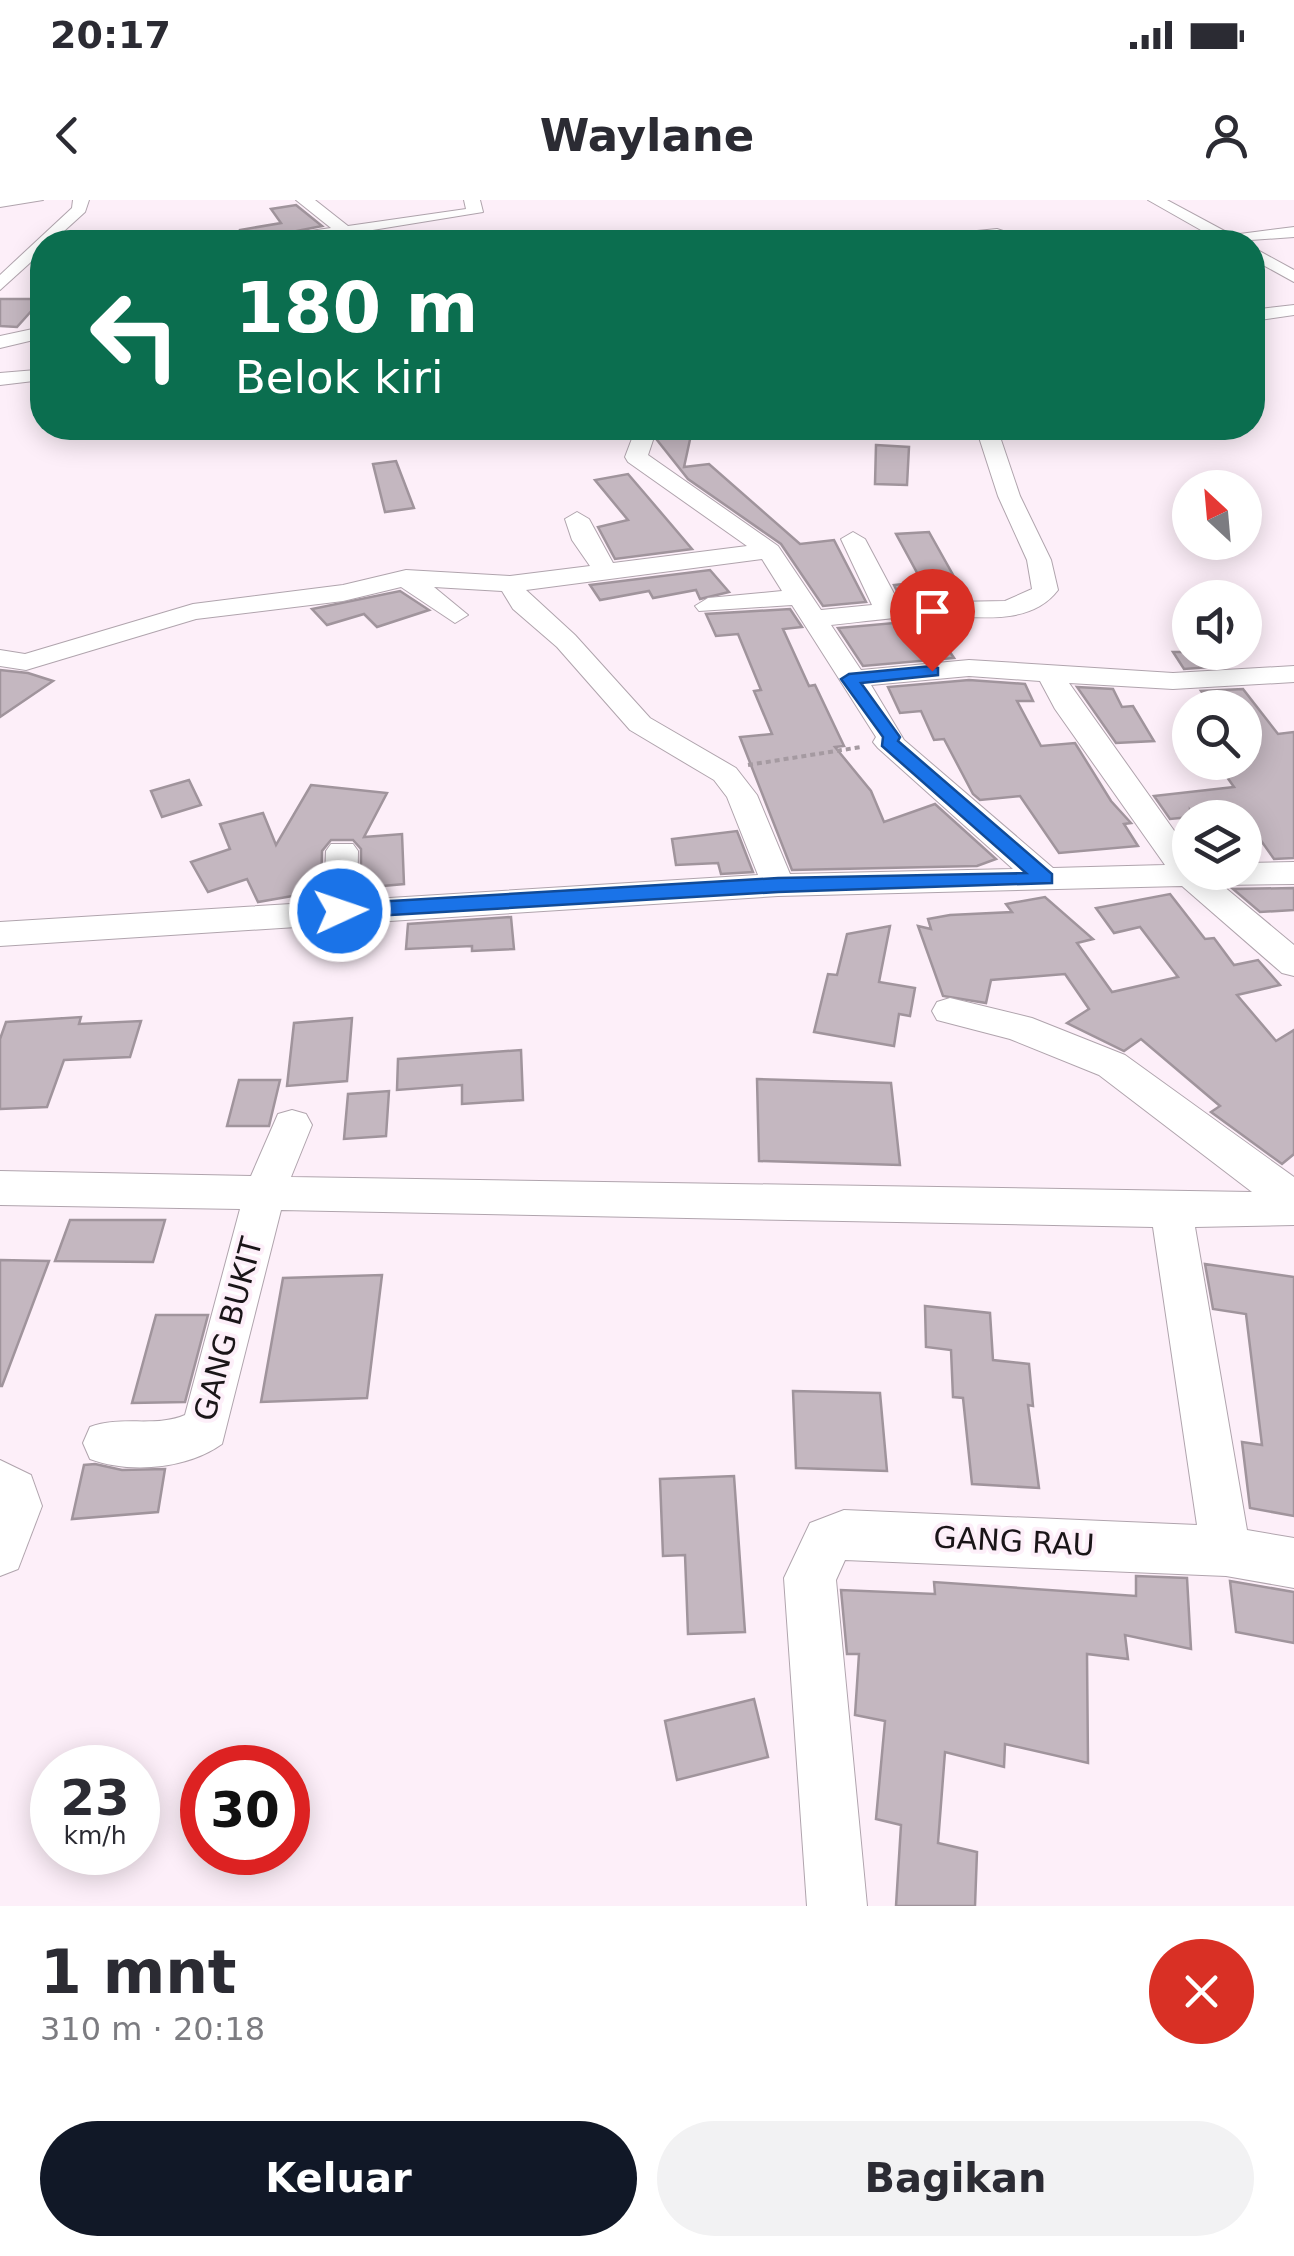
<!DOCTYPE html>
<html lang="id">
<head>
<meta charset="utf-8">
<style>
  :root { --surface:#fff; --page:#f2f2f3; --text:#2b2b33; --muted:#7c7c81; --accent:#111827 }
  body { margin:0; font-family:"DejaVu Sans",sans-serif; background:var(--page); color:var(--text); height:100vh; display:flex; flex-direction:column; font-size:38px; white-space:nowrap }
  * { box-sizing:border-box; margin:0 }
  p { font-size:32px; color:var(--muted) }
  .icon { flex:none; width:55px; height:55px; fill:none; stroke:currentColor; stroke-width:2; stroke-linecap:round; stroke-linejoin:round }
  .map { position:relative; height:1706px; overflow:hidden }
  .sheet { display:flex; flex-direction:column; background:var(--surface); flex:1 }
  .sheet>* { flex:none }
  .banner { position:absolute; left:30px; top:30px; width:1235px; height:210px; border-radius:40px; box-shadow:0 5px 25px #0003; background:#0b6e4f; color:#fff; overflow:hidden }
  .needle { width:65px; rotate:334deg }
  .fabs { position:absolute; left:1172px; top:270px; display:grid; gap:20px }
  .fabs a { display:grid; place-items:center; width:90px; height:90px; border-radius:50%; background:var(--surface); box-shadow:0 5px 25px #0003; font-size:50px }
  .speed { position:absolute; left:30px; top:1545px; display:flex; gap:20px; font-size:50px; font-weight:700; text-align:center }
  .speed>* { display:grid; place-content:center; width:130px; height:130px; border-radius:50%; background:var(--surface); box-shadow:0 5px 25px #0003; line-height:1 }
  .speed small { font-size:25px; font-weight:400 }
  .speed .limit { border:15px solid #d22; background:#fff; color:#111 }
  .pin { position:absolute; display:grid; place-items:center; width:85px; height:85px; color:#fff; margin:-102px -42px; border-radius:50% 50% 50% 0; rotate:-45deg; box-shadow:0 0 10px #0007 }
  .pin .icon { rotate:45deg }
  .me { position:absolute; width:110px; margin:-55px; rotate:87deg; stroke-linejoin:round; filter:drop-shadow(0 0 8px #0008) }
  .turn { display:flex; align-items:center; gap:35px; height:210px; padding:0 40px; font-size:45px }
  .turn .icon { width:130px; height:130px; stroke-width:2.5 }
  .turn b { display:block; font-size:70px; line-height:85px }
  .round { display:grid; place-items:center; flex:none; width:105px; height:105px; border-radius:52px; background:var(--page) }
  .summary { display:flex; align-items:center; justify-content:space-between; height:170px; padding:0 40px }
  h1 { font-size:60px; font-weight:600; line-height:75px }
  .cta { display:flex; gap:20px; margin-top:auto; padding:20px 40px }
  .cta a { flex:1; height:115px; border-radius:60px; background:var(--accent); color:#fff; font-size:40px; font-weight:600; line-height:115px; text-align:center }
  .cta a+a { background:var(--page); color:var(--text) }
  .status { display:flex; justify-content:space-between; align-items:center; height:70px; padding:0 50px; background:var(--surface); direction:ltr }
  .status svg { height:28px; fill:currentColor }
  header { display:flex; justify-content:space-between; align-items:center; height:130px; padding:0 40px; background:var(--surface); font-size:45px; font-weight:600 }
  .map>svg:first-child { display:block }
  .building { fill:#c4b7c0; stroke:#a0949c; stroke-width:2.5 }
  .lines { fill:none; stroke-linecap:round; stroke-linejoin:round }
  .minor-casing { stroke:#b0a4ad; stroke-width:2 }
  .path { stroke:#a59aa1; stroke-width:4; stroke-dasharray:5 4; stroke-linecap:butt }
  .minor { fill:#fff; fill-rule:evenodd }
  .route { fill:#1a73e8; stroke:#114b97; stroke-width:2.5 }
  .labels { text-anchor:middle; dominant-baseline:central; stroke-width:8; stroke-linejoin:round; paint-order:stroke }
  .near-street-label { font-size:30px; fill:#1a1518; stroke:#fdeff9 }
</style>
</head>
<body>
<div class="status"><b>20:17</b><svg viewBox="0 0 49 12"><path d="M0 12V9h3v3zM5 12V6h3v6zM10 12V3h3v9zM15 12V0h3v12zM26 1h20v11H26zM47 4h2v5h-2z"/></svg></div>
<header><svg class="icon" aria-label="back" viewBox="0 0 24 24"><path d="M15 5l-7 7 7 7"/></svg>Waylane<svg class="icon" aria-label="person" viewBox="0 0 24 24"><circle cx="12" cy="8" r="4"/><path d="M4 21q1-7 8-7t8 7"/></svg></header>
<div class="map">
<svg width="1294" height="1706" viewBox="0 0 1294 1706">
  <rect width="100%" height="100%" fill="#fdeff9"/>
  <!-- building -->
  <g class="building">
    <path d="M296,5L322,26L241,42L240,30L281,23L271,9Z"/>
    <path d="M0,99H42L17,127L0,126Z"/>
    <path d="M659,233L691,235L684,267L709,264L800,344L834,340L866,402L823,406L781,344L688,279L657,240Z"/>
    <path d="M876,245L909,247L907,285L875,284Z"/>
    <path d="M396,261L414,308L385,312L373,264Z"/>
    <path d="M628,274L646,295L692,349L615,359L598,327L628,320L595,280Z"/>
    <path d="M929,332L966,398L901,399L894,385L922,382L896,334Z"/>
    <path d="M710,370L729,392L700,399L696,390L653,398L649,391L600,400L590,385Z"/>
    <path d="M400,391L429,410L377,427L364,414L327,425L312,409Z"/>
    <path d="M790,409L802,427L783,429L809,486L815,485L844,546L835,547L871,591L884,622L935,604L996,659L977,666L792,670L740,537L772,534L754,491L761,490L738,434L716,436L706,414Z"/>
    <path d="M928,420L954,458L863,466L838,428Z"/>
    <path d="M1173,452H1215L1226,466L1184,469Z"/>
    <path d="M0,470L28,473L53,481L0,517Z"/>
    <path d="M969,480L1025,484L1033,501H1017L1041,546L1075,543L1111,601L1131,623L1124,624L1138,646L1059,653L1020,596L980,600L973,594L944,539L934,540L921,511L900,513L888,487Z"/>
    <path d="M1077,487L1113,489L1122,507L1133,506L1154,541L1116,543Z"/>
    <path d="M1243,489L1278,534L1294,532V658L1274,659L1245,618H1194L1190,611V617L1170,619L1154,596L1234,587L1222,570L1245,568V508H1213L1201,491Z"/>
    <path d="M189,580L201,605L162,617L151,591Z"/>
    <path d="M311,585L387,593L364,637L402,634L404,684L361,688V649L353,640H331L322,651L321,691L258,702L247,679L208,692L191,662L230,649L220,624L263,613L276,645Z"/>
    <path d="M737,631L753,672L721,674L718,663L676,665L672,639Z"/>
    <path d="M1294,688V710L1260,712L1233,689Z"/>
    <path d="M1170,694L1205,739L1214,738L1234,765L1258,760L1280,785L1237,795L1276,841L1294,830V954L1282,964L1211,912L1220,906L1141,839L1124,851L1067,823L1089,809L1065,774L991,780L986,803L943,796L918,726L931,729L928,719L950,715L1012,712L1006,704L1045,697L1093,739L1077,743L1112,792L1178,777L1140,727L1114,733L1096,708Z"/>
    <path d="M511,717L514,749L472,751V746L406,749L408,724Z"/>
    <path d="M890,726L879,782L915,788L910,816L899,814L894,846L814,832L828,774L837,775L847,734Z"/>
    <path d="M81,817L79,824L141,821L130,857L64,860L47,907L0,909V839L6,822Z"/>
    <path d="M352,818L347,881L287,886L294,823Z"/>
    <path d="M521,850L523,900L462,904V885L397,890L398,859Z"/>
    <path d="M757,879L891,883L900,965L759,961Z"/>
    <path d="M239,880H280L269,926H227Z"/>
    <path d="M389,891L386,936L344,939L348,894Z"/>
    <path d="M70,1020H165L153,1062L55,1061Z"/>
    <path d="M0,1060L49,1061L2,1186H0Z"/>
    <path d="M1205,1064L1294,1077V1316L1250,1308L1242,1242L1262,1245L1246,1114L1213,1109Z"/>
    <path d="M382,1075L367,1198L261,1202L283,1078Z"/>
    <path d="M925,1106L990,1113L993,1160L1029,1164L1033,1206L1028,1205L1039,1288L972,1284L963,1198L953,1197L951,1150L926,1147Z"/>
    <path d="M156,1115H208L185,1202L132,1203Z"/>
    <path d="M793,1191L880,1193L887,1271L796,1268Z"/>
    <path d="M95,1264L122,1270L165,1269L158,1312L72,1319L84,1265Z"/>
    <path d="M734,1276L745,1432L688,1434L685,1355L663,1356L660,1279Z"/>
    <path d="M1136,1376L1187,1378L1191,1449L1125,1435L1128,1459L1087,1454L1088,1563L1005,1544L1004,1567L945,1552L938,1643L977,1652L975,1706H896L901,1625L876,1619L885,1521L855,1515L859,1454H847L841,1390L935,1394L934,1382L1136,1396Z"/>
    <path d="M1230,1381L1294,1392V1443L1236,1432Z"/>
    <path d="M754,1499L768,1557L677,1580L665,1521Z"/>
  </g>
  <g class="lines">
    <defs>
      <g id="minor">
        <path d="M0,0H43L0,7Z"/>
        <path d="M73,0H89L85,12L52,42H42V52L0,90V75L72,8Z"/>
        <path d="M296,0H315L348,26L466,9L464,0H480L483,12L299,42H261L269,37L331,28Z"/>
        <path d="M1148,0H1167L1232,35L1294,27V37L1222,42Z"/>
        <path d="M997,29L1003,31V37L909,42L917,37Z"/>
        <path d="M1252,47L1294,70V82L1252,59Z"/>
        <path d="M1294,105V115L1252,121V110Z"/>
        <path d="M42,127V138L0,148V136Z"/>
        <path d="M36,170L42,172V180L0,185V173Z"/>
        <path d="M636,228H657L648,255L778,346L821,410L872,405L841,339L853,332L865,339L899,403L1005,401L1032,389L1027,360L998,296L976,228H997L1020,296L1051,360L1058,390C1028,430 967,414 925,416C893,417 862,422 831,425L861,470L969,460L1173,473L1294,466V482L1173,489L1069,483L1190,653V672H1245V663L1294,662V684L1222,685L1294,745V776L1282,773L1182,686L778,696L0,746V722L324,702L326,651L331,644H353L358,651L357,700L758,675L727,597L714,580L630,530L557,447L513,409L502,391L434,387L468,415L455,423L401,387L343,401L196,419L26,470L0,466V450L25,454L193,404L343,385L406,370L510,376L590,366L572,340L565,319L577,312L589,319L613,363L747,346L628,262L625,257ZM762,359L782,391L708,398L695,406L699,411L792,405L876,537L873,542L878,548L1013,669L790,674L757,595L736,568L650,518L575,435L526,390ZM969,476L1040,481L1055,509L1165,665L1053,668L904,540L871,485Z"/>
        <path d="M950,798L1032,818L1125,855L1294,977V1025L1195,1027L1247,1330L1294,1338V1388L1226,1376L845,1360L836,1380L867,1706H807L784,1378L810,1323L844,1310L1197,1325L1153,1027L281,1010L222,1244C187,1269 130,1274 90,1259L83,1243L90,1227C121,1215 155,1228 185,1215L240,1009L0,1005V971L251,976L278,914L292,910L306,914L312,925L291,977L1252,992L1099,875L1010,839L937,820L932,811L937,802Z"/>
        <path d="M0,1260L31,1275L42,1306L18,1369L0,1376Z"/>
      </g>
    </defs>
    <!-- minor casing -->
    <use href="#minor" class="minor-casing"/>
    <!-- path -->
    <path class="path" d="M748,565L861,547"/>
    <!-- minor -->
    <use href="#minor" class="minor"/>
  </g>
  <!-- route -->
  <path class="route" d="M932,466L938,468V475L861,483L900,537L898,541L1052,674V683L778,692L340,718L330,711L340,704L778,678L1026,673L882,546L883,537L841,479L849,474Z"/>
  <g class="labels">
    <!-- near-street labels -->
    <g class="near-street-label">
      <text transform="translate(228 1129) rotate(-75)">GANG BUKIT</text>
      <text transform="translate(1014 1341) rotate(3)">GANG RAU</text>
    </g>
  </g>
</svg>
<div class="fabs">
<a><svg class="needle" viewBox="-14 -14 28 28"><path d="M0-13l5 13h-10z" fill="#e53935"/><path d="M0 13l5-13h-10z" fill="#7c7c81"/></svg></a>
<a><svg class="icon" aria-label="sound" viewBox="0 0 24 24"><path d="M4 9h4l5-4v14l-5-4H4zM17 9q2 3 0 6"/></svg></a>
<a><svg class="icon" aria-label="search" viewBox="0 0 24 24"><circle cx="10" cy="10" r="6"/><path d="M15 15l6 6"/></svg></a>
<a><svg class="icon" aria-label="layers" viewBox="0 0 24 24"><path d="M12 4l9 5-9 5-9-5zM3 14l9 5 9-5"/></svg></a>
</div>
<div class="speed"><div>23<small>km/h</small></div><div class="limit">30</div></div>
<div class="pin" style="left:932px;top:471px;background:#d93025"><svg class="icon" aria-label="arrive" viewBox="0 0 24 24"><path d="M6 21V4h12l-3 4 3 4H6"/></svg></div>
<svg class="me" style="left:340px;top:711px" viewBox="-20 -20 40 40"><circle r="17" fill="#1a73e8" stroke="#fff" stroke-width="3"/><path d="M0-11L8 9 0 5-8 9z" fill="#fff"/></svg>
<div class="banner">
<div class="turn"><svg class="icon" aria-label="left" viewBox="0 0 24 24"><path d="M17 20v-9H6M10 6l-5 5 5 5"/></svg><div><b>180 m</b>Belok kiri</div></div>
</div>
</div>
<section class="sheet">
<div class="summary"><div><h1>1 mnt</h1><p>310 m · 20:18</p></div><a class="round" style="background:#d93025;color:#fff"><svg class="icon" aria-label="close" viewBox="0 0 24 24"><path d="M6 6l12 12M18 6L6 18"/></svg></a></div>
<div class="cta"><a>Keluar</a><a>Bagikan</a></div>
</section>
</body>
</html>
